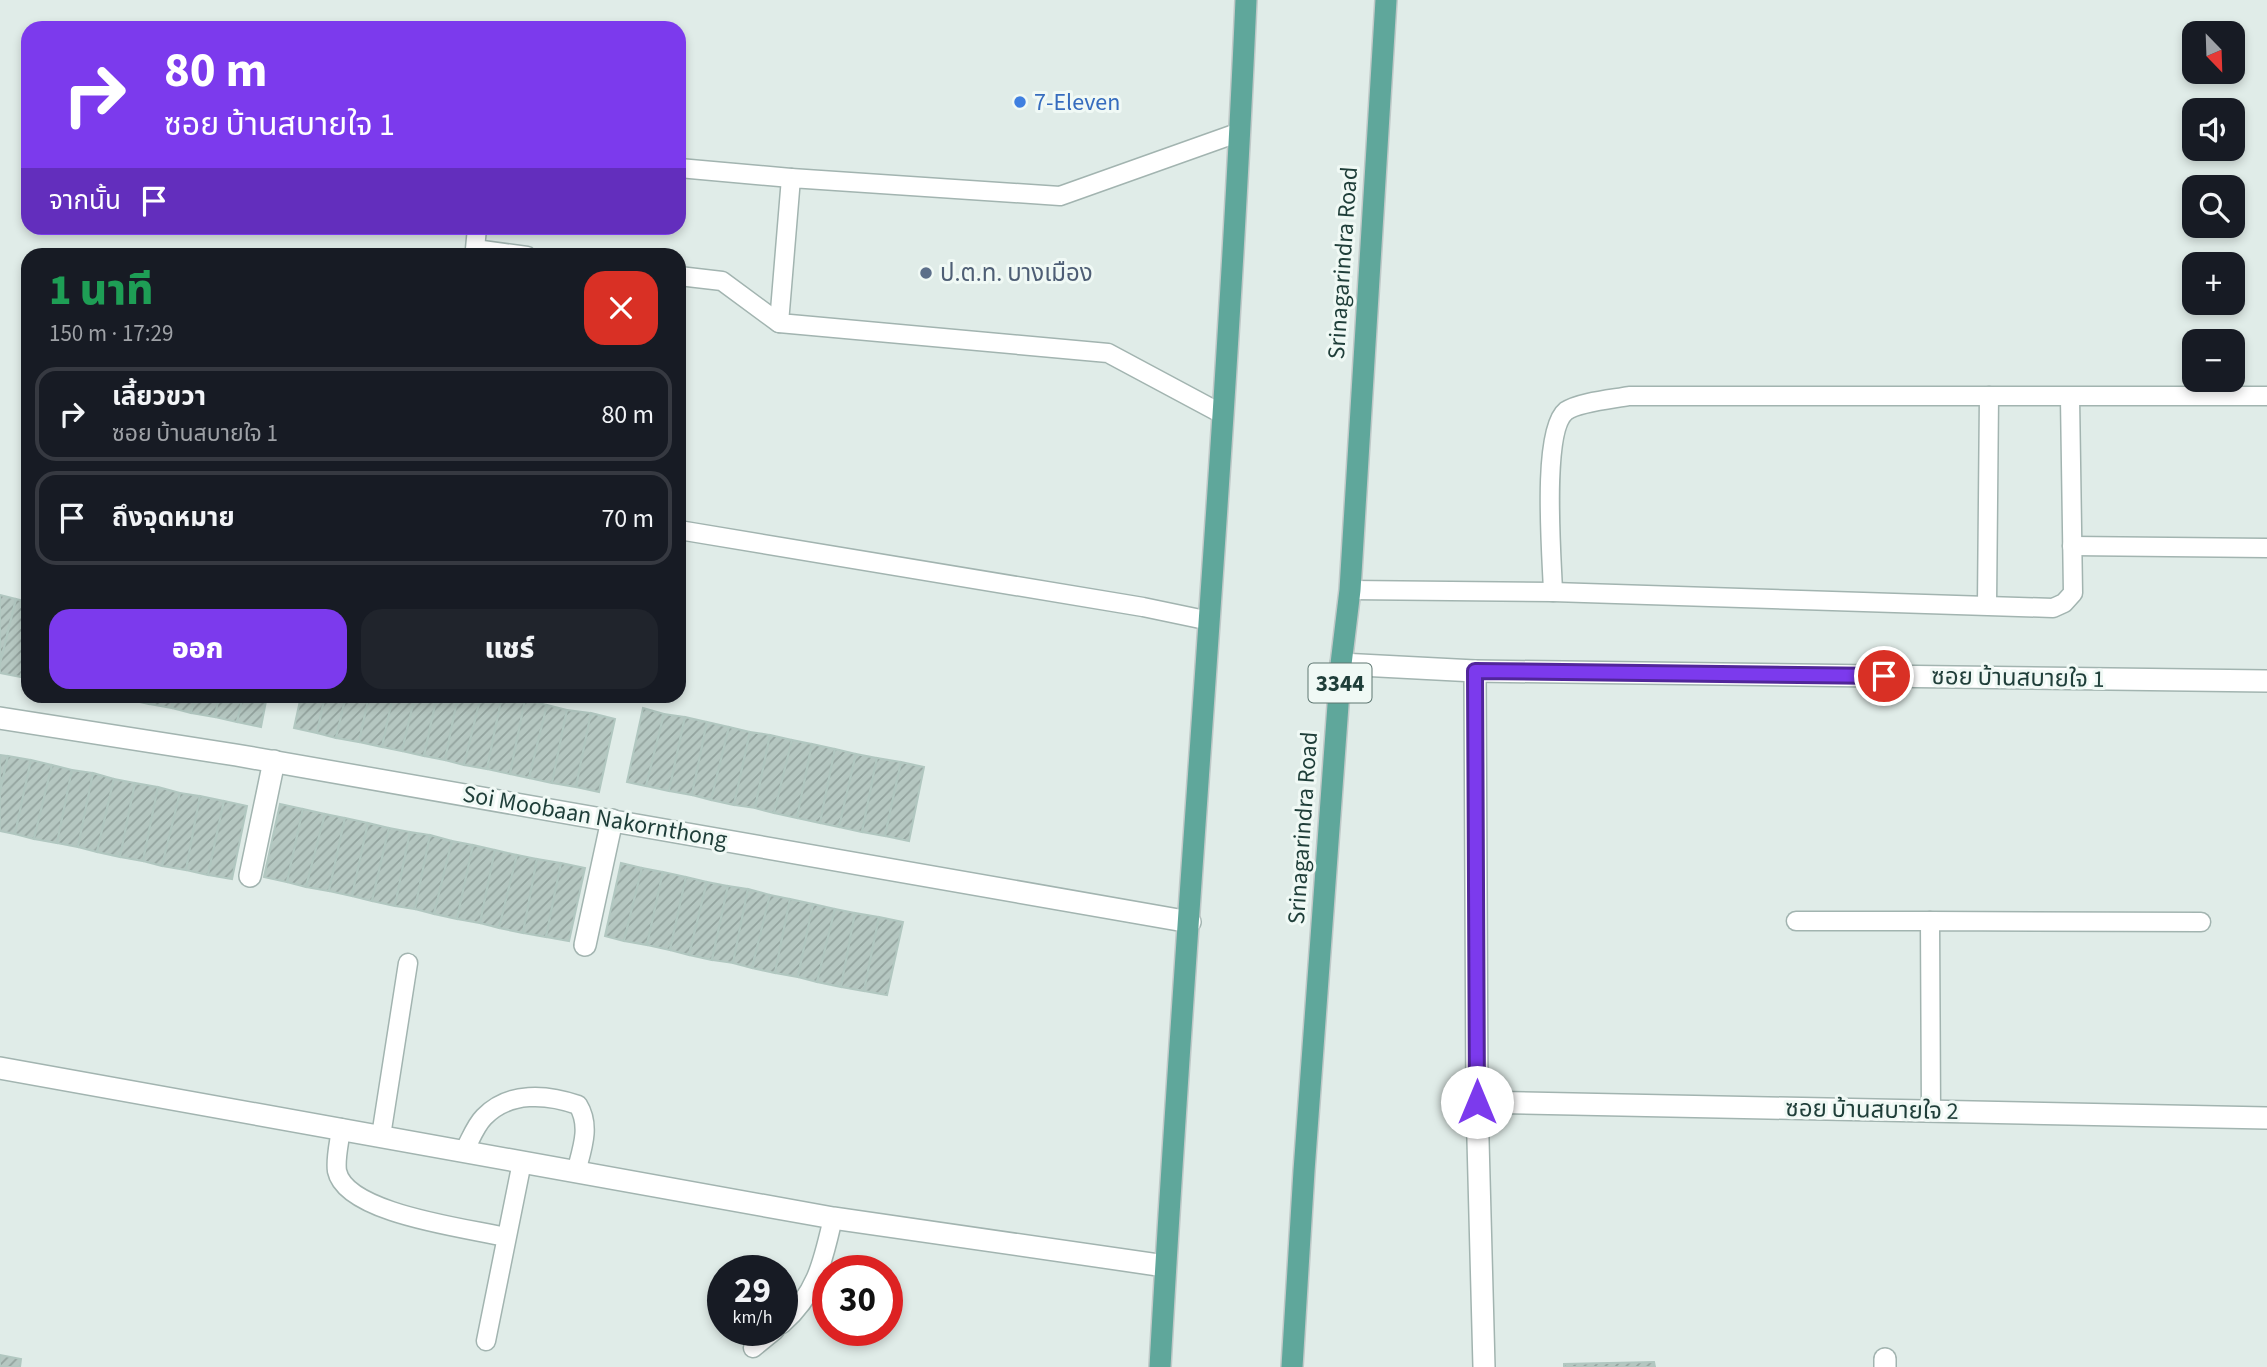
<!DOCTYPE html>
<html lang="th">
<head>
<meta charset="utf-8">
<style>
  :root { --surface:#171b24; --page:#20242c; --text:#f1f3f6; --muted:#9ea1a6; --line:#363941; --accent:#7c3aed }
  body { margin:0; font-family:"Source Sans 3","Noto Sans Thai",sans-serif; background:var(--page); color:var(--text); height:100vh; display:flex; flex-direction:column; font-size:26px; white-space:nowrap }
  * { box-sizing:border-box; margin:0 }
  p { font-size:23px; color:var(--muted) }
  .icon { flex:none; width:38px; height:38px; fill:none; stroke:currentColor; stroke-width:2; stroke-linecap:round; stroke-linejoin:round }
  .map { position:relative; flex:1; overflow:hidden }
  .side { position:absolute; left:21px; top:248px; width:665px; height:455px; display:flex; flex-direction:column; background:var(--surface); border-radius:21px; box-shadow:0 4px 10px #0003 }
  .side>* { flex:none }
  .top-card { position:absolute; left:21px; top:21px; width:665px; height:214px; border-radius:21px; box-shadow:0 4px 10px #0003; background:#7c3aed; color:#fff; overflow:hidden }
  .needle { width:46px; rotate:157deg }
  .buttons { position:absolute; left:2182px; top:21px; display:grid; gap:14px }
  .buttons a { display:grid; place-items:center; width:63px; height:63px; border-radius:14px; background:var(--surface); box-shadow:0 4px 10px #0003; font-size:35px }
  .speed { position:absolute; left:707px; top:1255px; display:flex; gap:14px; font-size:35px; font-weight:700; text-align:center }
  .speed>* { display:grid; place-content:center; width:91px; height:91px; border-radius:50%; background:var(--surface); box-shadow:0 4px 10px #0003; line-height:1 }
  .speed small { font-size:18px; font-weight:400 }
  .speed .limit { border:10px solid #d22; background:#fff; color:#111 }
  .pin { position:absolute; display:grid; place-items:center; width:60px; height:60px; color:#fff; margin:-30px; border:4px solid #fff; border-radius:50%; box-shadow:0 2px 7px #0007 }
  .me { position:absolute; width:77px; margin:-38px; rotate:0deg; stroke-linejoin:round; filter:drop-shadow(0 0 5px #0008) }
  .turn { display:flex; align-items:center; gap:24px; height:147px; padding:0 28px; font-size:32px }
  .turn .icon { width:91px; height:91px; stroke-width:2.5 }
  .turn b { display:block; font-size:49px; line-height:60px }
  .then { display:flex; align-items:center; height:66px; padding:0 28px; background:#0003; gap:14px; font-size:26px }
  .round { display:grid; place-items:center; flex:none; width:74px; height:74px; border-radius:21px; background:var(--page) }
  .overview { display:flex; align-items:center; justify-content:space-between; height:119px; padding:0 28px }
  h1 { font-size:42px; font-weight:800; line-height:52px; color:#1e9e55 }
  .cta { display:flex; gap:14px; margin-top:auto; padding:14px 28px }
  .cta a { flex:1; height:80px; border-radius:21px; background:var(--accent); color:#fff; font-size:28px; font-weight:800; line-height:80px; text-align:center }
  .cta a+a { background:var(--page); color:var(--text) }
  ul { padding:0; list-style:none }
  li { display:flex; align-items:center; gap:21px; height:94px; margin:0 14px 10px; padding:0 14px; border:4px solid var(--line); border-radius:21px }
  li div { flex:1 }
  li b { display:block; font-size:26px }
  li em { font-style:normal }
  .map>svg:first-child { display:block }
  .building { fill:url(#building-hatch); stroke:#b1c7c0; stroke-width:2 }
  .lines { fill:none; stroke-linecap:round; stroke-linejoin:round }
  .lane-casing { stroke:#a2b4b0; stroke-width:21 }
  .street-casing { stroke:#a2b4b0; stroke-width:24 }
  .primary-casing { stroke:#c0c9c8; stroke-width:24 }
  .lane { stroke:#fff; stroke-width:18 }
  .street { stroke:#fff; stroke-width:21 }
  .primary { stroke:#5fa79b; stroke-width:21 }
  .route-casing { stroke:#51269a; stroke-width:18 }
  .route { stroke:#7c3aed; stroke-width:12 }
  .shop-dot { fill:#3f7fe0; stroke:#f0f9f5; stroke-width:2.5 }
  .service-dot { fill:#5c6f8a; stroke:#f0f9f5; stroke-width:2.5 }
  .labels { text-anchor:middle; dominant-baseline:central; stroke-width:6; stroke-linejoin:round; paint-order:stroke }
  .shield { fill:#f0f9f5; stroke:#5e7671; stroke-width:2 }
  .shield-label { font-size:23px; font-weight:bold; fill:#1f3e39 }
  .shop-label { font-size:24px; fill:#366cbe; stroke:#f0f9f5; text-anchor:start }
  .street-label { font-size:24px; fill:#1f3e39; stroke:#f0f9f5 }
  .service-label { font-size:24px; fill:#4e5e75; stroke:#f0f9f5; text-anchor:start }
</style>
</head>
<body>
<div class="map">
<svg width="2267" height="1367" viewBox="0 0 2267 1367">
  <defs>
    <pattern id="building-hatch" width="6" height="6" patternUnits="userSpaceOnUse" patternTransform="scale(1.75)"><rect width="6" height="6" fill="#b5c7c1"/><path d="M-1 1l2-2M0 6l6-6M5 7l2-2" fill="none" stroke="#93a39e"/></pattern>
  </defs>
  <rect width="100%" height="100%" fill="#e0ece8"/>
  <!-- building -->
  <g class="building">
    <path d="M0,595L16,599L0,664Z"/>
    <path d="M16,599L28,602V645L21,677L0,673V664Z"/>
    <path d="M28,645V678L21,677Z"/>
    <path d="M127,696H150L149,704L126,699Z"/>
    <path d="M150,696H174L172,708L149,704Z"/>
    <path d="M174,696H195L191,713L172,708Z"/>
    <path d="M195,696H219L215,717L191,713Z"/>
    <path d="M219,696H243L237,722L215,717Z"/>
    <path d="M243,696H267L261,727L237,722Z"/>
    <path d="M301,696H325L317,733L294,728Z"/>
    <path d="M325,696H346L336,738L317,733Z"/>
    <path d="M346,696H369L359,742L336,738Z"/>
    <path d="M369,696H393L382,747L359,742Z"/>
    <path d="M393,696H415L402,751L382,747Z"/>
    <path d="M415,696H437L424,756L402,751Z"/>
    <path d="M437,696H458L445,760L424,756Z"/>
    <path d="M458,696H481L464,765L445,760Z"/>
    <path d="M481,696H502L487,769L464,765Z"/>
    <path d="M502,696L525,700L510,774L487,769Z"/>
    <path d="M525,700L547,705L529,778L510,774Z"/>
    <path d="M547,705L567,710L552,783L529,778Z"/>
    <path d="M643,708L664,714L646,786L627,782Z"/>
    <path d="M567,710L591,713L576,787L552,783Z"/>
    <path d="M591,713L615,719L599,792L576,787Z"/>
    <path d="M664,714L685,717L669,791L646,786Z"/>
    <path d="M685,717L707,722L692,795L669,791Z"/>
    <path d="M707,722L729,727L711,800L692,795Z"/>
    <path d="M729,727L750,732L734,805L711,800Z"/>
    <path d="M750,732L770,735L755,808L734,805Z"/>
    <path d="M770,735L792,740L774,813L755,808Z"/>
    <path d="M792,740L812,744L797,818L774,813Z"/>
    <path d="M812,744L835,749L820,823L797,818Z"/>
    <path d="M835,749L856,754L839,827L820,823Z"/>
    <path d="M856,754L877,758L862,832L839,827Z"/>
    <path d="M0,755L8,756L0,792Z"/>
    <path d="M8,756L31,760L15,834L0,831V792Z"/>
    <path d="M877,758L901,762L885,836L862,832Z"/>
    <path d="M31,760L52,765L34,839L15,834Z"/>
    <path d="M901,762L924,767L909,841L885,836Z"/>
    <path d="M52,765L72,770L57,843L34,839Z"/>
    <path d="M72,770L93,773L78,847L57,843Z"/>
    <path d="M93,773L114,779L97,852L78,847Z"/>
    <path d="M114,779L135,783L120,857L97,852Z"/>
    <path d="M135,783L158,787L143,861L120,857Z"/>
    <path d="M158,787L180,793L162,866L143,861Z"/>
    <path d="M180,793L200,796L186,870L162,866Z"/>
    <path d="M200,796L224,801L208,875L186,870Z"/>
    <path d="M224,801L247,806L232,879L208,875Z"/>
    <path d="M280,804L303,809L287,882L264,877Z"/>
    <path d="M303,809L325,814L306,887L287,882Z"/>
    <path d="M325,814L345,818L329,891L306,887Z"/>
    <path d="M345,818L368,823L352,896L329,891Z"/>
    <path d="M368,823L389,828L372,901L352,896Z"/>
    <path d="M389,828L410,832L395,906L372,901Z"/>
    <path d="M410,832L430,835L415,909L395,906Z"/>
    <path d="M430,835L452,841L434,914L415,909Z"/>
    <path d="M452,841L473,845L457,919L434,914Z"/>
    <path d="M473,845L495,850L480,923L457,919Z"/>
    <path d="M495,850L517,855L499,928L480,923Z"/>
    <path d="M517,855L537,859L523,933L499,928Z"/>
    <path d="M537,859L561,863L546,937L523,933Z"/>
    <path d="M561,863L585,868L569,941L546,937Z"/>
    <path d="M621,863L642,868L624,941L605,936Z"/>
    <path d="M642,868L663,872L647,945L624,941Z"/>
    <path d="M663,872L686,877L670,950L647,945Z"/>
    <path d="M686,877L707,882L689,955L670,950Z"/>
    <path d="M707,882L728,886L712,960L689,955Z"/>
    <path d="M728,886L748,889L733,963L712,960Z"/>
    <path d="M748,889L770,895L752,968L733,963Z"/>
    <path d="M770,895L790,899L775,973L752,968Z"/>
    <path d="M790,899L813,904L798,977L775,973Z"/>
    <path d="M813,904L835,909L817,982L798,977Z"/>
    <path d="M835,909L855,913L841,987L817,982Z"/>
    <path d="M855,913L879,917L864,991L841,987Z"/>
    <path d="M879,917L903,922L887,995L864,991Z"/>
    <path d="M0,1355L21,1359L20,1367H0Z"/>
    <path d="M1654,1362L1655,1367H1564V1364Z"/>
  </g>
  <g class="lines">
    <defs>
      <g id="lane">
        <path d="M679,168L791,178"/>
        <path d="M477,228L475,249L527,256"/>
        <path d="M679,276L722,281L779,323"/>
        <path d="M1222,414L1108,353L779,323L791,178L1060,196L1240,132"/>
        <path d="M679,530L1143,607L1210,621"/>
        <path d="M2072,546L2267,548"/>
        <path d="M1350,590L1553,592L2053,608L2064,603L2073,593L2070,398"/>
        <path d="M1553,592C1552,558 1541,431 1566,411C1579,402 1613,399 1629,396H2267"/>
        <path d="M1987,605L1989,396"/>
        <path d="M1796,921H1930"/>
        <path d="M1931,1111L1930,921L2201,922"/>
        <path d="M341,1128C340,1140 335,1158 337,1171C346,1214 467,1228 505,1237"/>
        <path d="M381,1136L408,963"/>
        <path d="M464,1151C470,1141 475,1126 484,1117C509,1091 547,1094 578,1105C591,1126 582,1149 576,1172"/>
        <path d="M782,1324C817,1293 823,1261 833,1218"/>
        <path d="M486,1341L522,1162"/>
        <path d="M753,1348L775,1330"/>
      </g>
      <g id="street">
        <path d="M1341,664L1475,671L1477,1102L1484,1367"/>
        <path d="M1475,671L2267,681"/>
        <path d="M0,718L236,755L1190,922"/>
        <path d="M250,876L274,761"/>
        <path d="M585,945L612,820"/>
        <path d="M0,1068L833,1218L1165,1266"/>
        <path d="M1477,1102L2267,1118"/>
        <path d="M1885,1367V1359"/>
      </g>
      <g id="primary">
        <path d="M1160,1367C1185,911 1226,456 1246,0"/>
        <path d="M1292,1367L1304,1171L1341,664L1350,590L1386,0"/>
      </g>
    </defs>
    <!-- lane casing -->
    <use href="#lane" class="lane-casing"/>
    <!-- street casing -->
    <use href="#street" class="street-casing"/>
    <!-- primary casing -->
    <use href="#primary" class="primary-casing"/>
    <!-- lane -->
    <use href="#lane" class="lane"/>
    <!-- street -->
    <use href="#street" class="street"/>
    <!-- primary -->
    <use href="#primary" class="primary"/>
  </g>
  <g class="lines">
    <defs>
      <path id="route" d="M1477,1102L1475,671L1884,676"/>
    </defs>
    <!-- route casing -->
    <use href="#route" class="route-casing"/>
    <!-- route -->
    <use href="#route" class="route"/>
  </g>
  <!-- markers -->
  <circle class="shop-dot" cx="1020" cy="102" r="7"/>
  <circle class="service-dot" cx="926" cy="273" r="7"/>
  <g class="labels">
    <!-- shield labels -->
    <rect class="shield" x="1308.5" y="663.5" width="63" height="39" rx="5"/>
    <g class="shield-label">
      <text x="1340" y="683">3344</text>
    </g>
    <!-- shop labels -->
    <g class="shop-label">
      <text x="1034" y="102">7-Eleven</text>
    </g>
    <!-- street labels -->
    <g class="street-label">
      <text transform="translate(1343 263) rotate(-86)">Srinagarindra Road</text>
      <text transform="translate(2018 678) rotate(1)">ซอย บ้านสบายใจ 1</text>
      <text transform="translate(595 817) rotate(10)">Soi Moobaan Nakornthong</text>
      <text transform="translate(1303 828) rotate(-86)">Srinagarindra Road</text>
      <text transform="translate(1872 1110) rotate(1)">ซอย บ้านสบายใจ 2</text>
    </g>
    <!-- service labels -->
    <g class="service-label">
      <text x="940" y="273">ป.ต.ท. บางเมือง</text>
    </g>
  </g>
</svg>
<div class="buttons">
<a><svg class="needle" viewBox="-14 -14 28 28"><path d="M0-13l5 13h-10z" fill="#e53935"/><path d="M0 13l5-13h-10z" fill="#9ea1a6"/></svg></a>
<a><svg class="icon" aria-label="sound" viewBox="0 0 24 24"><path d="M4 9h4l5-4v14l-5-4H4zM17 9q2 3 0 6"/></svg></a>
<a><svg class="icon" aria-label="search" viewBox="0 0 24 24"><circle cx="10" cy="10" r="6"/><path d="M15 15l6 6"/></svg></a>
<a>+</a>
<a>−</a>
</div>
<div class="speed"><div>29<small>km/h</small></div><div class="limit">30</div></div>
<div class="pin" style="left:1884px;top:676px;background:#d93025"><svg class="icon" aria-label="arrive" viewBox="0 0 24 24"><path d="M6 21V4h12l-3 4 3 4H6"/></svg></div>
<svg class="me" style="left:1477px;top:1102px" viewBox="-20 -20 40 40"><circle r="19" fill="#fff"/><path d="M0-13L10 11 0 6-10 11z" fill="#7c3aed"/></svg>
<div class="top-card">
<div class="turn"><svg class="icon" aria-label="right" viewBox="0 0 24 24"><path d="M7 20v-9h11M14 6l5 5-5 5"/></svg><div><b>80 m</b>ซอย บ้านสบายใจ 1</div></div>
<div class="then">จากนั้น<svg class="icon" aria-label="arrive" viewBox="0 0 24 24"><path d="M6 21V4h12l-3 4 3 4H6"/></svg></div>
</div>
<section class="side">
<div class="overview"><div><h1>1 นาที</h1><p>150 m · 17:29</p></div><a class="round" style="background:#d93025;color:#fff"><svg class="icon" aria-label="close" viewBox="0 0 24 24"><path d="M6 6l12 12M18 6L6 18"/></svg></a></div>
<ul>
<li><svg class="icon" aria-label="right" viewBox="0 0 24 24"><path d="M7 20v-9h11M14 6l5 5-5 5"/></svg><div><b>เลี้ยวขวา</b><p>ซอย บ้านสบายใจ 1</p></div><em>80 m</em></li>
<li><svg class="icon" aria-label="arrive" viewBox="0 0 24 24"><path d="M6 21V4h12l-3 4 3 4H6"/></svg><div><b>ถึงจุดหมาย</b></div><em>70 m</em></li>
</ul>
<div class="cta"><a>ออก</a><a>แชร์</a></div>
</section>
</div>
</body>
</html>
